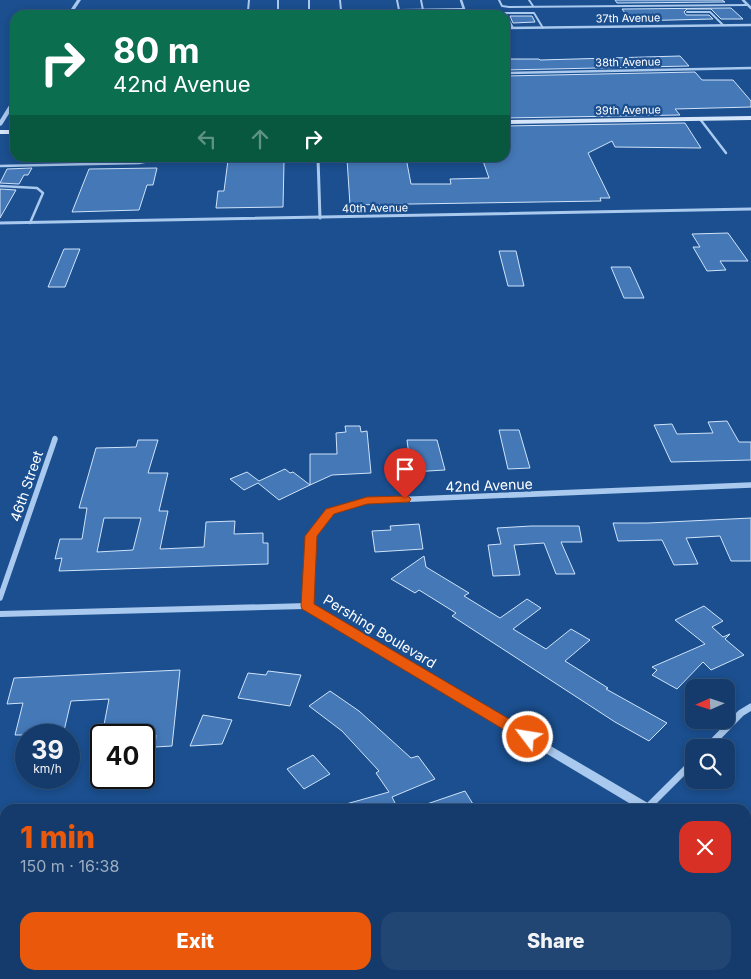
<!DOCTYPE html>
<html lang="en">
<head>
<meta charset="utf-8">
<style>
  :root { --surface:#143b6b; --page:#214673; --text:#f1f3f6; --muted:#9dadc1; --line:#33557e; --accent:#ea580c }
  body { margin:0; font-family:Inter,sans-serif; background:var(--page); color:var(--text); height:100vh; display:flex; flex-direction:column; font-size:19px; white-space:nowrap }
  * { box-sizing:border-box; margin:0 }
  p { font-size:16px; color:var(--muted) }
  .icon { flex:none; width:28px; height:28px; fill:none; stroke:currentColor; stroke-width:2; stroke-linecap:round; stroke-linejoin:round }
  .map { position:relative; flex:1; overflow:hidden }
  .drawer { position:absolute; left:0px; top:804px; width:751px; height:176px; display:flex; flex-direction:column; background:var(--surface); border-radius:15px 15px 0 0; box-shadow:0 2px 8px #0003,0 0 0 1px var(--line) }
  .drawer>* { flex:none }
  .hud { position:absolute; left:10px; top:10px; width:500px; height:152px; border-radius:15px; box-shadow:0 2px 8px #0003,0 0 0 1px var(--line); background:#0b6e4f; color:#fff; overflow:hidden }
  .needle { width:32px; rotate:267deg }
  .buttons { position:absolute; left:685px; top:679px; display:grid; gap:10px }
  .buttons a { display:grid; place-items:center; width:50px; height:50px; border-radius:10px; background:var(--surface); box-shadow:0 2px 8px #0003,0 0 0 1px var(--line); font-size:25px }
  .speed { position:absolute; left:15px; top:724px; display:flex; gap:10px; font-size:25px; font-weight:700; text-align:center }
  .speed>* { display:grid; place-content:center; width:65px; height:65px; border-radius:50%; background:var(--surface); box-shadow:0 2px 8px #0003,0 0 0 1px var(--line); line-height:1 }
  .speed small { font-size:12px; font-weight:400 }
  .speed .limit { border:2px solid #111; border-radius:8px; background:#fff; color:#111 }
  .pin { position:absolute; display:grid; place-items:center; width:42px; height:42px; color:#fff; margin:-51px -21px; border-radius:50% 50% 50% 0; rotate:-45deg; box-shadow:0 0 5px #0007 }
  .pin .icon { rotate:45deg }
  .me { position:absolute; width:55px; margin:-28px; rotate:301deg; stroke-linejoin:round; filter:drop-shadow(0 0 4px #0008) }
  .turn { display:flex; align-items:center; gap:18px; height:105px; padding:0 20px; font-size:22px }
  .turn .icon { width:65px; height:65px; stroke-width:2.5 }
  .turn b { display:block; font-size:35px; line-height:42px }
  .lanes { display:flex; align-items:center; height:48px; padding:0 20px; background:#0003; justify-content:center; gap:25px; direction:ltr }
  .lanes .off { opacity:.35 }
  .round { display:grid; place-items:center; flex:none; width:52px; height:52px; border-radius:15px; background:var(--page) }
  .headline { display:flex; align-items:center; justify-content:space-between; height:85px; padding:0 20px }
  h1 { font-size:30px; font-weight:800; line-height:38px; color:var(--accent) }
  .action { display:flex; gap:10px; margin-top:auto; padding:10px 20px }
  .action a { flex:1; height:58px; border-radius:15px; background:var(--accent); color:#fff; font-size:20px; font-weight:800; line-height:58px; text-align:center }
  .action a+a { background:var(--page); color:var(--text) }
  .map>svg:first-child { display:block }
  .green { fill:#2e69ad }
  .building { fill:#4478b7; stroke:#cfe3fa; fill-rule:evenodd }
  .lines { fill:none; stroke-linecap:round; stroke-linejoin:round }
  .service-far1 { stroke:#a9c9ee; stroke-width:2 }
  .service { stroke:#a9c9ee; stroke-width:2.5 }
  .minor-far4 { stroke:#a9c9ee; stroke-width:2.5 }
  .minor-far3 { stroke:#a9c9ee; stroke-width:3 }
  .minor-far2 { stroke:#a9c9ee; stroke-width:4.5 }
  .minor-far1 { stroke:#a9c9ee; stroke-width:5.5 }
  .minor { stroke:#a9c9ee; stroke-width:7 }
  .tertiary { fill:#a9c9ee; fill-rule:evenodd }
  .secondary { fill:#d6e6fa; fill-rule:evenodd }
  .route { fill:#ea580c; stroke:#983908 }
  .labels { text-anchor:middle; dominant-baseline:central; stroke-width:4.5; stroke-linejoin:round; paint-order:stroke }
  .far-street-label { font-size:11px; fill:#fff; stroke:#1b4f8f }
  .street-label { font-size:14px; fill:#fff; stroke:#1b4f8f }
</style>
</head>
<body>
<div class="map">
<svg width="751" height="979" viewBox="0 0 751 979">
  <rect width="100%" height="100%" fill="#1b4f8f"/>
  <!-- green -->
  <path class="green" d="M746,913L751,917V979H516L519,975H746Z"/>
  <!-- building -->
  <g class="building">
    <path d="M615,0H722L725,2L617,3Z"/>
    <path d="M731,8L743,19H721L711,9H687L684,12L686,15H709L713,19L631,21L622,9Z"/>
    <path d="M510,16H532L535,22L513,23Z"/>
    <path d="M680,56L689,66L505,70V59H539L540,60Z"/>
    <path d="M695,72L702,80H733L751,101V107L675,109L680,115L505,118V76Z"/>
    <path d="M685,123L701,148L615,147L612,141L588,153L610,198H600L601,201L350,205L347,159L406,158L411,184H451L450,179L489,178L482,158H505V126Z"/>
    <path d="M280,158V162H284L283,207L216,208L218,191H224L228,160Z"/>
    <path d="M32,168L28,175H24L19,184L0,183L7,169Z"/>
    <path d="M157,168L153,185H147L139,210L72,212L89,169Z"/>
    <path d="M0,189L16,190L0,218Z"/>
    <path d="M728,233L748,261H720L726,270L707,271L693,247H700L692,234Z"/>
    <path d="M64,249H80L65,287H48Z"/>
    <path d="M499,251H516L524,286H508Z"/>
    <path d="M611,267H630L644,298H624Z"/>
    <path d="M727,421L739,442H751V460L671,462L654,425L672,424L677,434L713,433L708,422Z"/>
    <path d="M345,426H360L361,432L367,431L371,473L332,475L310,485V454H337L336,433L346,432Z"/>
    <path d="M499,430H519L530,468L508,469Z"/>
    <path d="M138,440H158L148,473H168L159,511H168L160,549L204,547L206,522L235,521L234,534L263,533V543H268V564L59,571L62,558L55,559L60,539H82L87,508H79L96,448L136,447ZM104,518H141L133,550L97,552Z"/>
    <path d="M407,440H437L445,470L411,472Z"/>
    <path d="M285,469L290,473L293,472L310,485L279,500L258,483L244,490L230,479L247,472L259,481Z"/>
    <path d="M751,518V561H731L720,536L686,538L698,564L674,565L662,540L618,541L613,523H648Z"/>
    <path d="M419,524L423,549L375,552L372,531L391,530L390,526Z"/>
    <path d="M531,526H579L582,542H561L575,574H556L544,543L514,545L520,575L493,576L488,545L501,544L497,528Z"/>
    <path d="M424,556L426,567L469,593L464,596L500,618L527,599L541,608L513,629L546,649L571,629L590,640L565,661L608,688L606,689L667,723L649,741L615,722L452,616L456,613L419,590L415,593L391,579Z"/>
    <path d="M704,606L723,621L712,627L723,637L730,634L725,639L744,655L711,670L703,662L677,689L652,675L657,670L652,667L705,644L675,620Z"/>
    <path d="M180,670L172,746L155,747L156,735H102L109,699L71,701L63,735H15L23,703L7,704L14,678Z"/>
    <path d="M268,671L301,675L290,706L238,698L248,673L266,675Z"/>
    <path d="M330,691L359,711L411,758L418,756L435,779L392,797L398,809H347L346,804L389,792L376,773L379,771L342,731L309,706Z"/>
    <path d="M203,715L232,720L222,744L190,746Z"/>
    <path d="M313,755L330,774L304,789L287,769Z"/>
    <path d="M465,791L476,809H422L421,806Z"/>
  </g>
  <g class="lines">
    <!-- service-far1 -->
    <g class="service-far1">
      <path d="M278,0V10"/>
      <path d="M309,0V10"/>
      <path d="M397,0L399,10L464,9"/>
      <path d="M421,0L423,10"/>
      <path d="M499,0L502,6L509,7L748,5"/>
      <path d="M529,0L533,6"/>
      <path d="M225,11L341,10L340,0"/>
      <path d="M248,11L249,0"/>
      <path d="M687,12H710L723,25"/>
      <path d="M407,15L466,14"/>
      <path d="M513,28L505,13H534L543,28"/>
    </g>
    <!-- service -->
    <g class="service">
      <path d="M700,119L726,153"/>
      <path d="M0,166L139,163L154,160V158"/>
      <path d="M0,186L37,188L43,193L30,223"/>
    </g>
    <!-- minor-far4 -->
    <g class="minor-far4">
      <path d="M461,0L466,15"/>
      <path d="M743,0L751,8"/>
      <path d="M505,28L751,25"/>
      <path d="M505,73L751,68"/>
    </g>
    <!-- minor-far3 -->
    <g class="minor-far3">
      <path d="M318,158L320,218"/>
      <path d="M0,223L751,209"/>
    </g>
    <!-- minor-far2 -->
    <path class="minor-far2" d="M54,440L55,438"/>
    <!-- minor-far1 -->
    <g class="minor-far1">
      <path d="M0,598L55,439"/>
      <path d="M307,606L311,536L330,511L367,501L751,485"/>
    </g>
    <!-- minor -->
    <g class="minor">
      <path d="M707,748L741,713L751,707"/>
      <path d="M647,808L694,761"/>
      <path d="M467,979L471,975"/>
    </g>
    <!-- tertiary -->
    <g class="tertiary">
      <path d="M77,0H81L71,15H67Z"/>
      <path d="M13,99H15V104L2,125L0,126V120Z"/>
      <path d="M307,603L653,806L655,809H639L305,609L0,617V611Z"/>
      <path d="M746,869L751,871V883L746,882Z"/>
    </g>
    <!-- secondary -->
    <g class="secondary">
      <path d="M751,116V120L505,124V120Z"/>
      <rect x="0" y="130" width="15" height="4"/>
    </g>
  </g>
  <!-- route -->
  <path class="route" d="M405,496L409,497L411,499L409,502L367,504L334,514L317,536L314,604L533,733L536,737L533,741L528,742L523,741L302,609L301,606L305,536L326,509L367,497Z"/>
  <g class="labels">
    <!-- far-street labels -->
    <g class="far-street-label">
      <text transform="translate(628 18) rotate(-1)">37th Avenue</text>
      <text transform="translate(628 62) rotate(-1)">38th Avenue</text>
      <text transform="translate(628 110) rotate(-1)">39th Avenue</text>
      <text transform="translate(375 208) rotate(-1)">40th Avenue</text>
    </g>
    <!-- street labels -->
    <g class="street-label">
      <text transform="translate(489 485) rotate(-2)">42nd Avenue</text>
      <text transform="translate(26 486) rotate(-71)">46th Street</text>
      <text transform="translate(380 631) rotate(31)">Pershing Boulevard</text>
    </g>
  </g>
</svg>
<div class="buttons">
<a><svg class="needle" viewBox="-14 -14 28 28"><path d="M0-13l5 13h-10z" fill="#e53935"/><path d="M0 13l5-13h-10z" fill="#9dadc1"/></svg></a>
<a><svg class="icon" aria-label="search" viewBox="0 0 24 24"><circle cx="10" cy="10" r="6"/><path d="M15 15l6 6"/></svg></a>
</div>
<div class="speed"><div>39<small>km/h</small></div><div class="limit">40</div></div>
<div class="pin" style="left:405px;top:499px;background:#d93025"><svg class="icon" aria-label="arrive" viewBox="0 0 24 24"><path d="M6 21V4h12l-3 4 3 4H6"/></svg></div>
<svg class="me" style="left:528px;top:737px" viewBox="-20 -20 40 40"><circle r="17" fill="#ea580c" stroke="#fff" stroke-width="3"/><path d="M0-11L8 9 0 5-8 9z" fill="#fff"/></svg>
<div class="hud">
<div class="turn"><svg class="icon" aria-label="right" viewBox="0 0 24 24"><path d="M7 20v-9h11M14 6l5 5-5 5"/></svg><div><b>80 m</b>42nd Avenue</div></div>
<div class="lanes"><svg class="icon off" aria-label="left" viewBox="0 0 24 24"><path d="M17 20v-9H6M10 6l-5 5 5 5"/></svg><svg class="icon off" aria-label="ahead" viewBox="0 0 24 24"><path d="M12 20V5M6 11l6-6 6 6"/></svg><svg class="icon" aria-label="right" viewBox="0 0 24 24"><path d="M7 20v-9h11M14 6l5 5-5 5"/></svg></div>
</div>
<section class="drawer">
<div class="headline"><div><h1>1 min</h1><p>150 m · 16:38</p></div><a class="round" style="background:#d93025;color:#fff"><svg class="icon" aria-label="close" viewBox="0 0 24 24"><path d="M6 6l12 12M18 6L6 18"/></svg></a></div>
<div class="action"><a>Exit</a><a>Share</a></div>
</section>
</div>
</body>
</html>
